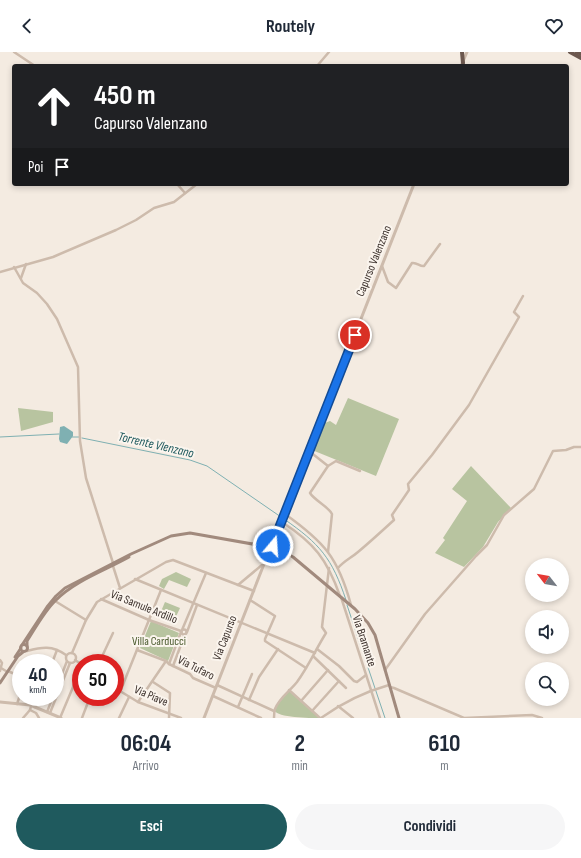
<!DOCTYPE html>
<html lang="it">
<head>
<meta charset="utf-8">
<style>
  :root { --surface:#fff; --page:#f6f6f7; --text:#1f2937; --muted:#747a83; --accent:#1f5a5e }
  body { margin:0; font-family:"Sofia Sans Condensed",sans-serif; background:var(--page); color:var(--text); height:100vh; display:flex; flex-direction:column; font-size:15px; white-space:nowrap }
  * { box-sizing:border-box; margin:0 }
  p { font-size:13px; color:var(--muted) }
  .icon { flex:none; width:22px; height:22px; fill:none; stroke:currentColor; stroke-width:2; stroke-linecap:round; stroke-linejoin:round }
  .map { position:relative; height:666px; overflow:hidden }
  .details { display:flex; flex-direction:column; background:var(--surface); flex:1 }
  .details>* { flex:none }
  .hud { position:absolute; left:12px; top:12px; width:557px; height:122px; border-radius:4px; box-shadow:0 2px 6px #0003; background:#202124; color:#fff; overflow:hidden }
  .needle { width:26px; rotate:301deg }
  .controls { position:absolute; left:525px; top:506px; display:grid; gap:8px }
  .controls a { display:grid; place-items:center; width:44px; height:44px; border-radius:50%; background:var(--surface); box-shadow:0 2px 6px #0003; font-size:20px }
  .speed { position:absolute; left:12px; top:602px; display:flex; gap:8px; font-size:20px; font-weight:700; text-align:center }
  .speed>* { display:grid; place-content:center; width:52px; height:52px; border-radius:50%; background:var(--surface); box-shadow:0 2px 6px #0003; line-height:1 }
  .speed small { font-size:10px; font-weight:400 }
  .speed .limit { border:6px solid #d22; background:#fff; color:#111 }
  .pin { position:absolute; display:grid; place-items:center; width:34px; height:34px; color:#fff; margin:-17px; border:2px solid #fff; border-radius:50%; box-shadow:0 1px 4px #0007 }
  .me { position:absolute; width:44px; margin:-22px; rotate:18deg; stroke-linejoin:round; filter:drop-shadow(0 0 3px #0008) }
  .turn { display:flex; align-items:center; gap:14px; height:84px; padding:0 16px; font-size:18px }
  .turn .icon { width:52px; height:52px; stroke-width:2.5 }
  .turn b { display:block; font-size:28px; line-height:34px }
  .then { display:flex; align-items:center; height:38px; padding:0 16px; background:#0003; gap:8px; font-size:15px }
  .eta { display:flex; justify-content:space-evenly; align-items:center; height:68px; text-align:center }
  .eta b { font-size:24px; font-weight:700; line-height:28px }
  .button { display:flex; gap:8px; margin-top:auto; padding:8px 16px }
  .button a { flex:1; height:46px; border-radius:24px; background:var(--accent); color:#fff; font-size:16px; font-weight:700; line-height:46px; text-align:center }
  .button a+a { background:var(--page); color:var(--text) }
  header { display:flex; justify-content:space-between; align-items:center; height:52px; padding:0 16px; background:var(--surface); font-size:18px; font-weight:700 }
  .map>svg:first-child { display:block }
  .green { fill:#b8c4a0 }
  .water { fill:#7fb0b2 }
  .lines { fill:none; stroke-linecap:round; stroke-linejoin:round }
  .stream { stroke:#7fb0b2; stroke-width:1 }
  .minor { stroke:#cdbbac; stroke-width:2.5 }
  .tertiary { stroke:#cdbbac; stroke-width:3 }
  .secondary { stroke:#a18a7d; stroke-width:3 }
  .trunk { stroke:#6c584f; stroke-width:4 }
  .route-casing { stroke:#114b97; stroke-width:10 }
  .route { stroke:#1a73e8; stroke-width:7 }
  .labels { text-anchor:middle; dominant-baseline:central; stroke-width:4; stroke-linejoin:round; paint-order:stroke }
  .street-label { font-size:12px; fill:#3b302b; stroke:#fbf5ee }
  .park-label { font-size:12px; fill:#4a5a2e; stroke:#fbf5ee }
  .water-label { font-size:13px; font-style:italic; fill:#1f5a5e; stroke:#fbf5ee }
</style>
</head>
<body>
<header><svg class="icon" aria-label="back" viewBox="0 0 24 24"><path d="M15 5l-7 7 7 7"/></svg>Routely<svg class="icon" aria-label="heart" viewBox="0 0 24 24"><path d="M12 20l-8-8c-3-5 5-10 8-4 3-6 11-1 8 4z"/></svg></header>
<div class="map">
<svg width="581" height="666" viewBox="0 0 581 666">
  <rect width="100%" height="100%" fill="#f4ebe1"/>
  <!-- green -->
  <g class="green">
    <path d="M348,346L399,367L376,424L312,398L322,372L330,369L336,373Z"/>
    <path d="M18,356L53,360V370L21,379Z"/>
    <path d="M471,414L511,456L498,470L483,495L464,515L435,501L445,488L443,486L467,449L452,437Z"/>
    <path d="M176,520L191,527L187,535L169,528L164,537L159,534L162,527Z"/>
    <path d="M165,550L180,556L173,571L159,564Z"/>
    <path d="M151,569L179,581L168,609L140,596Z"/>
    <path d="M289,638L320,666C309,666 278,666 274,658L279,649Z"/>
  </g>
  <!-- water -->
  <path class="water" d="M64,374L73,380V384L67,392L60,390L59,387L60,375Z"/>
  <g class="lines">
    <!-- stream -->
    <g class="stream">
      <path d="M0,385L59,382"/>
      <path d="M72,385H79"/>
      <path d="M82,386L190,408L207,414L281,465"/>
      <path d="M284,467C320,492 332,506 346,548"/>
      <path d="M347,553L385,666"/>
    </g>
    <!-- minor -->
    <g class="minor">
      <path d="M14,0L35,14"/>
      <path d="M317,14L329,0"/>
      <path d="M177,132L185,141"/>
      <path d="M382,214L388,230L396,236L412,211C417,210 420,215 424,214L440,192"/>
      <path d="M14,215L23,231L37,241L47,252L57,267L78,315L80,389L86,426L113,511"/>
      <path d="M0,220L53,205L116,178L136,168L154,156L174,150L197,132"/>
      <path d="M21,226L26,212"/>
      <path d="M309,399L328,414L310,441C315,449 327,453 332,462L328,500"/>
      <path d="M328,414L336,409L360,419"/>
      <path d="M285,462C324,490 338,505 351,553"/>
      <path d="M282,470C314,491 327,507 340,544"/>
      <path d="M113,514L120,536"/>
      <path d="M338,516C344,509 351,506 358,500C370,490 382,479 394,468L392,463L409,438L408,432L432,403L469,353L519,265L514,260L523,244"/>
      <path d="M135,527L315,601"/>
      <path d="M238,533L262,513H264"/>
      <path d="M341,545L380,666"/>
      <path d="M101,547L149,568L181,579"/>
      <path d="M250,548L275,564L265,587V589L306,616"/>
      <path d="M55,549L86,568"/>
      <circle cx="184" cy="580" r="2.5"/>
      <path d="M182,578L206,521"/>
      <path d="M187,580L197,553"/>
      <path d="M317,597L339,614L354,629L357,630L366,623"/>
      <path d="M137,598L166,609L169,612L190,622L193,626L216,636"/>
      <path d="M27,599C42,595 52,593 66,603"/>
      <circle cx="71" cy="606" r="5"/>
      <path d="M72,601L86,568L97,550L166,510L173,508L254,539"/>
      <path d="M313,604L346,636"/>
      <path d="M0,608L2,611L0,619"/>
      <path d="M75,608L81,612"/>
      <path d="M52,611L57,598"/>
      <path d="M99,611L113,581"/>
      <path d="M169,612L181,580"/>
      <path d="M173,614L185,582"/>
      <path d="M1,616L6,619"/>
      <path d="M385,618L425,562L476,504L487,493L504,463L534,437L553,399L566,398L574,395H581"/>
      <path d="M8,619L21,625"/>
      <path d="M153,630L170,641L169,666"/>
      <path d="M217,633L274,659"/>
      <path d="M390,635L394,636L464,666L532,663L542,666"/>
      <path d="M115,636L138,650L181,666"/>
      <path d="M289,638L320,666"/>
      <path d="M55,640L67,609"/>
      <path d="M120,640L161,538"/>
      <path d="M213,644L261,666"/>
      <path d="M249,648L259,625L278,597"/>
      <path d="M301,649L328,618"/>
      <path d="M138,650L166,609"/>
      <path d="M17,652L21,640"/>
      <path d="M31,654L30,658L36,661L39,666"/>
      <path d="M338,654L353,666"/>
      <path d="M35,655L39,645"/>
      <path d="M238,655L252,622"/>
      <path d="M312,659L339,629"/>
      <path d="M47,660L53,645"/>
      <path d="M50,661L70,611"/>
      <path d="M23,666L30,658"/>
      <path d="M60,666L81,616"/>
      <path d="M82,666L90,645"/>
      <path d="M119,666L129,645"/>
      <path d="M274,666C274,663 274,660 275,657C279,646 290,639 297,630C308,615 316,597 326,581L322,575L329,516"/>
      <path d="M321,666C342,651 364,640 389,633"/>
    </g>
    <!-- tertiary -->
    <g class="tertiary">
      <path d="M461,14L467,0"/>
      <path d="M269,492L273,488L282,469L333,338L414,132"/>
      <path d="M265,508L267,500"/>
      <path d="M0,650L30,653L61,666"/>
      <path d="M204,666L241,571L264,512L270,501"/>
    </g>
    <!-- secondary -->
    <g class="secondary">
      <circle cx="269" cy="496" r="4.5"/>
      <path d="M273,494L293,505L355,557L368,571L375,583L399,666"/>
      <circle cx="24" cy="596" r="3.5"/>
      <path d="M22,593L47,555L56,544L65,536L131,502L171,484L190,481L258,493H266"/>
      <path d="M27,594V589C36,575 44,560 55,549C74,529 106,518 129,505"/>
      <path d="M15,605L21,596"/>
      <path d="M0,631L18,604L23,600"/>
    </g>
    <!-- trunk -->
    <g class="trunk">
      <path d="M462,0L463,11"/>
      <path d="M570,0L581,6"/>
      <path d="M577,0L581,2"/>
    </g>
  </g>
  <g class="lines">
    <defs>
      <path id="route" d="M273,494L277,481L355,283"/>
    </defs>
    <!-- route casing -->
    <use href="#route" class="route-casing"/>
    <!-- route -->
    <use href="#route" class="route"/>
  </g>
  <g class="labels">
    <!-- street labels -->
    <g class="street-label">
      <text transform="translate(374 209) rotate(-68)">Capurso Valenzano</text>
      <text transform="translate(144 555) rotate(22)">Via Samule Ardillo</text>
      <text transform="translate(225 586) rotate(-69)">Via Capurso</text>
      <text transform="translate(364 589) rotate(72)">Via Bramante</text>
      <text transform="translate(196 616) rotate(27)">Via Tufaro</text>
      <text transform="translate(151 644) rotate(23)">Via Piave</text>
    </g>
    <!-- park labels -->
    <g class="park-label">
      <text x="159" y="589">Villa Carducci</text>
    </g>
    <!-- water labels -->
    <g class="water-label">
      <text transform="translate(156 393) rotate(13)">Torrente Vlenzano</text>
    </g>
  </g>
</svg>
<div class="controls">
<a><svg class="needle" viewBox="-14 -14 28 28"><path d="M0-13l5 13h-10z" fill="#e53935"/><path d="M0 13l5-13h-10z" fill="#747a83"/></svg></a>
<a><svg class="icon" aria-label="sound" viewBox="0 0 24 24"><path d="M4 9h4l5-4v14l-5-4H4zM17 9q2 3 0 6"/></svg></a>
<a><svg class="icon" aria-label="search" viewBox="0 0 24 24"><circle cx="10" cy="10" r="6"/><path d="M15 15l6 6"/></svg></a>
</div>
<div class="speed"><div>40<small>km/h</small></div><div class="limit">50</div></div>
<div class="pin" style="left:355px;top:283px;background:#d93025"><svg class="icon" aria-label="arrive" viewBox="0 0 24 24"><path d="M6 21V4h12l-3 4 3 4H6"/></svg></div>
<svg class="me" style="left:273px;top:494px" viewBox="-20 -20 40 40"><circle r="17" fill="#1a73e8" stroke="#fff" stroke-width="3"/><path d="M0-11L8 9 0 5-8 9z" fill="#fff"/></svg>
<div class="hud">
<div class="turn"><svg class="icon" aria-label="ahead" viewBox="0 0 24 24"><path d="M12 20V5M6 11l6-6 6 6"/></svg><div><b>450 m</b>Capurso Valenzano</div></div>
<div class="then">Poi<svg class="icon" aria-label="arrive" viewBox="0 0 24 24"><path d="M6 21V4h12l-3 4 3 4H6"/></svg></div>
</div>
</div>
<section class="details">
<div class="eta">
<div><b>06:04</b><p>Arrivo</p></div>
<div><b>2</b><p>min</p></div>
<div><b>610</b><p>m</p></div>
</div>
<div class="button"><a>Esci</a><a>Condividi</a></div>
</section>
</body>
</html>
